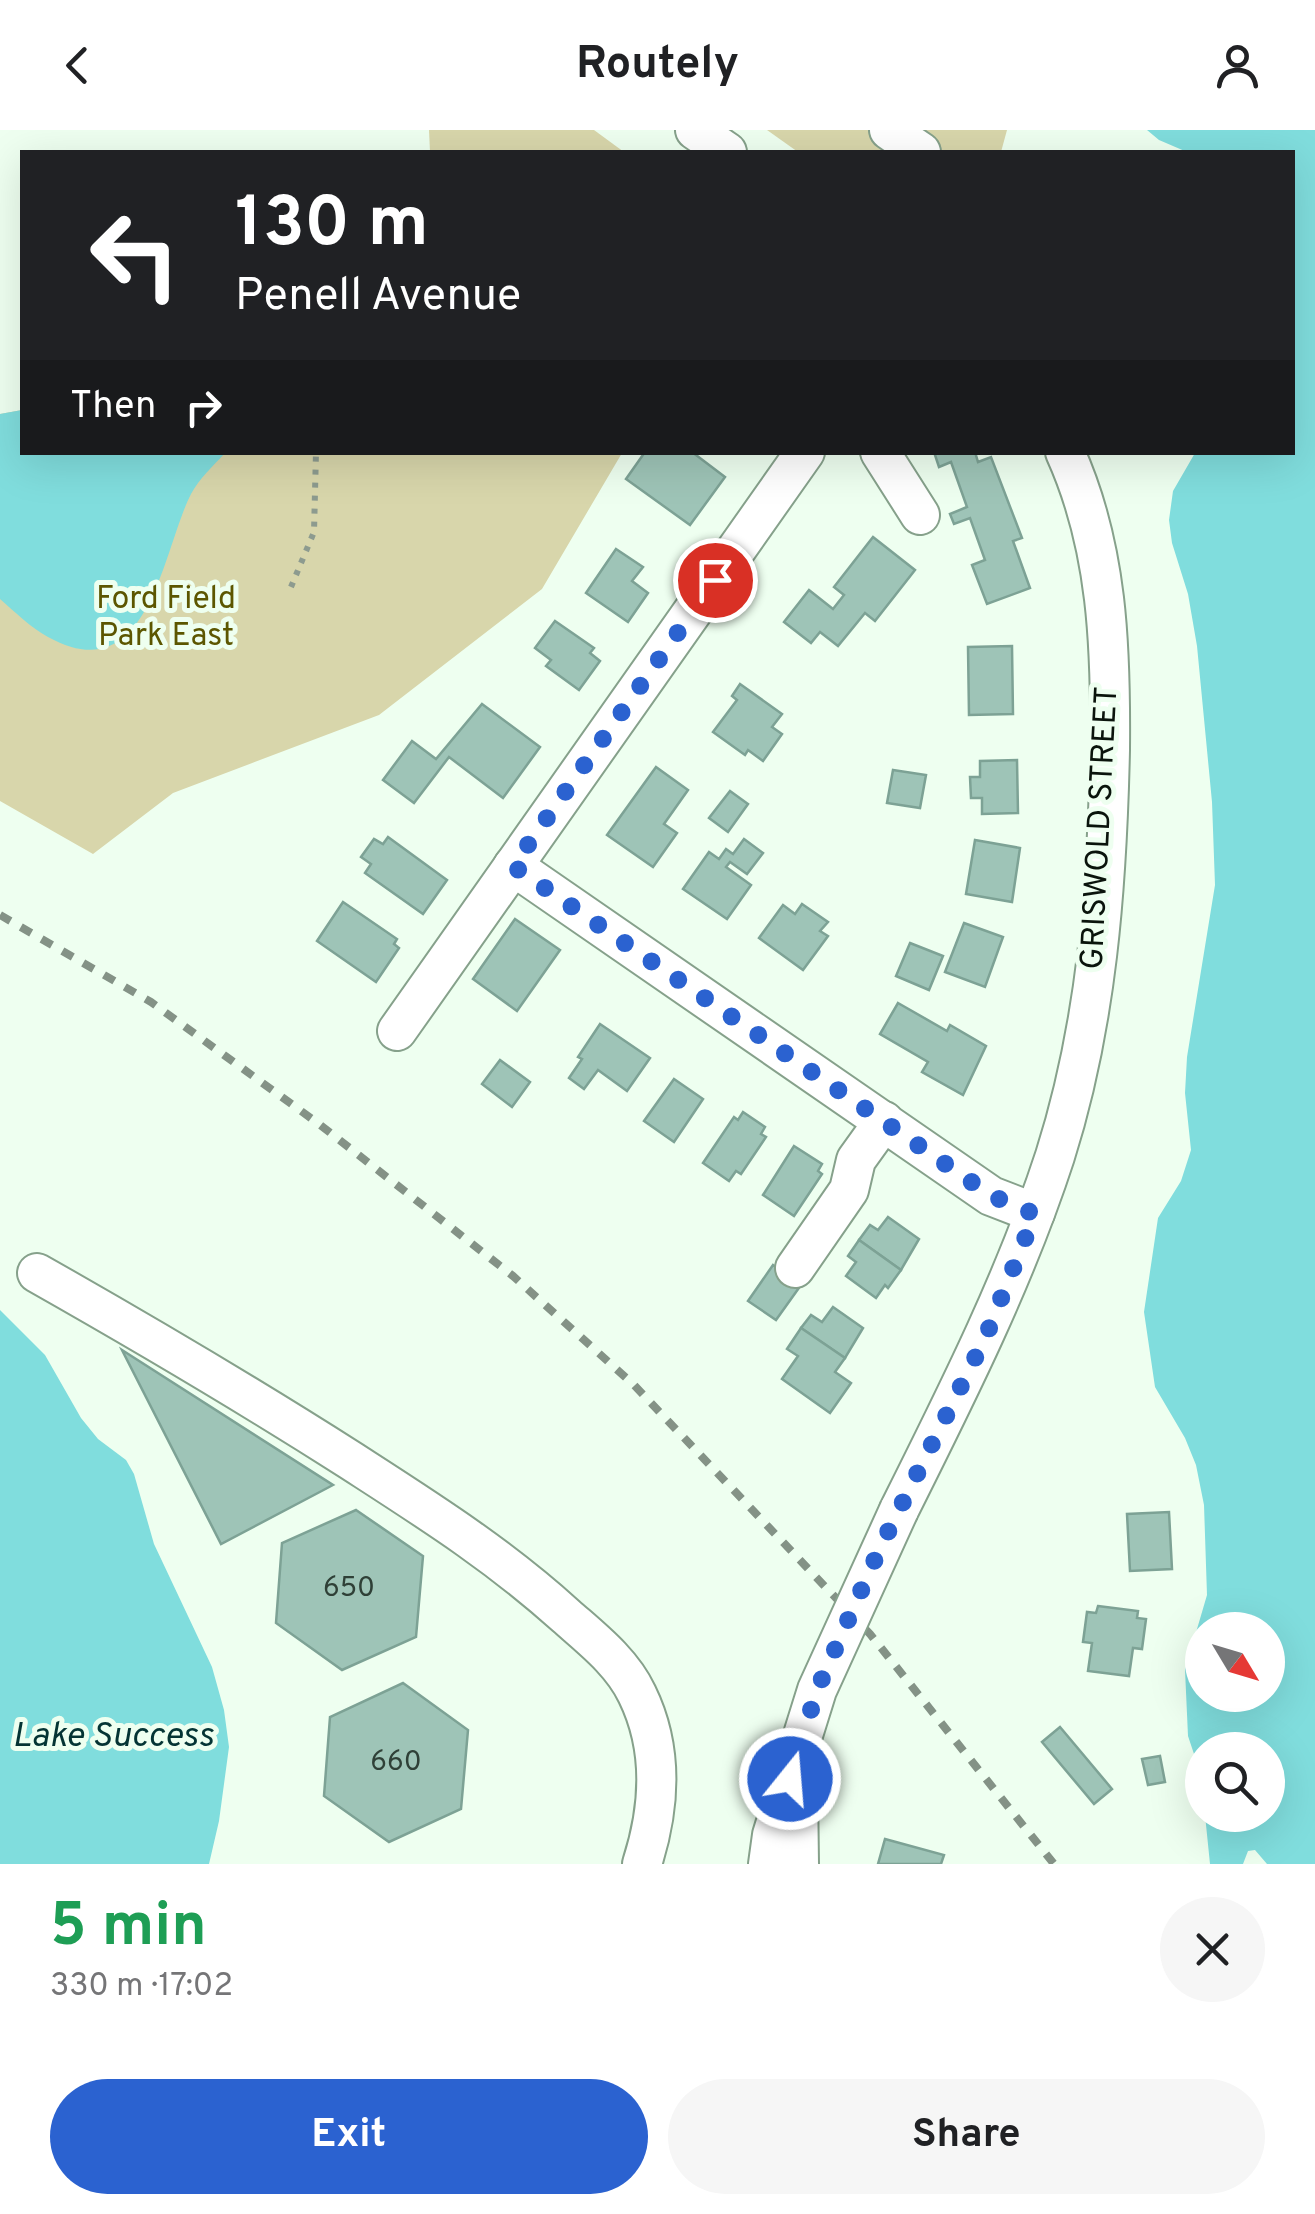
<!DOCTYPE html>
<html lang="en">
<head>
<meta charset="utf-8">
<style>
  :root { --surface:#fff; --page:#f6f6f6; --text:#202124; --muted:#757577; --accent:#2b62d0 }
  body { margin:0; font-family:Overpass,sans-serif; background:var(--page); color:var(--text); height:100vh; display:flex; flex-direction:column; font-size:38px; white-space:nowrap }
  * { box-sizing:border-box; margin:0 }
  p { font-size:32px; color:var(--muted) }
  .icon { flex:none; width:55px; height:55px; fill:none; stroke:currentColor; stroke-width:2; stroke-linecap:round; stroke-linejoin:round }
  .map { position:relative; height:1734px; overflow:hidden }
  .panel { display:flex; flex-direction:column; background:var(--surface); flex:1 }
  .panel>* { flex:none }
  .top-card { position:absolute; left:20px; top:20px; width:1275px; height:305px; border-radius:0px; box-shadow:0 10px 40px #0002; background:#202124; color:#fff; overflow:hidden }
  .needle { width:65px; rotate:128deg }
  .tools { position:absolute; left:1185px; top:1482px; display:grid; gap:20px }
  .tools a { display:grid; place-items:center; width:100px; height:100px; border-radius:50%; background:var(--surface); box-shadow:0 10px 40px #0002; font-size:50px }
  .pin { position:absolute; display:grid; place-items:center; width:85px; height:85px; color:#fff; margin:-42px; border:5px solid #fff; border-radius:50%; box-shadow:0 2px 10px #0007 }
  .me { position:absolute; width:110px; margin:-55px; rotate:17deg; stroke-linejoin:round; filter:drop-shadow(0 0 8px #0008) }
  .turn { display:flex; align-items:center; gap:35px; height:210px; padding:0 50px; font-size:45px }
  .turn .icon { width:130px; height:130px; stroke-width:2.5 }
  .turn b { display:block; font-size:70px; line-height:85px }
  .then { display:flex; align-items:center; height:95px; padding:0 50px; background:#0003; gap:20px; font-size:38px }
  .round { display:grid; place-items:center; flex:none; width:105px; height:105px; border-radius:52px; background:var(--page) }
  .overview { display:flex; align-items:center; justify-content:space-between; height:170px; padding:0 50px }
  h1 { font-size:60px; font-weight:700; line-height:75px; color:#1e9e55 }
  .action { display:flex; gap:20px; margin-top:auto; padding:20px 50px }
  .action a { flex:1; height:115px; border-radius:60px; background:var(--accent); color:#fff; font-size:40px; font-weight:700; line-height:115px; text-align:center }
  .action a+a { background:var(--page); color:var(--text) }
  header { display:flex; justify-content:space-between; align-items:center; height:130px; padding:0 50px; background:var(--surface); font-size:45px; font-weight:700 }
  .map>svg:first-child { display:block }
  .green { fill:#d8d6ab }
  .water { fill:#80dddd; fill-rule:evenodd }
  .building { fill:#9ec4b7; stroke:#7da295; stroke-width:2.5 }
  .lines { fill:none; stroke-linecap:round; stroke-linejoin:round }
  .minor-casing { stroke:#86a18b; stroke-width:42 }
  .path { stroke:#8d9b8f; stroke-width:6; stroke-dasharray:5 8; stroke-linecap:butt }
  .minor { stroke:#fff; stroke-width:38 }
  .rail { stroke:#849286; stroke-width:8; stroke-dasharray:12 12; stroke-linecap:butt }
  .minor-bridge-casing { stroke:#86a18b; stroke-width:42; stroke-linecap:butt }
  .minor-bridge { stroke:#fff; stroke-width:38 }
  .route { stroke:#2b62d0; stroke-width:18; stroke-dasharray:0 32.4 }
  .labels { text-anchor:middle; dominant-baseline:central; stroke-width:10; stroke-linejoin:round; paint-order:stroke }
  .number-label { font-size:28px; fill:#2f4037 }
  .park-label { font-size:32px; fill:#5c5600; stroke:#eefff0 }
  .street-label { font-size:32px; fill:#0a140c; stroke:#eefff0 }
  .water-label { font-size:35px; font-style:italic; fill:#043434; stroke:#eefff0 }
</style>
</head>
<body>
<header><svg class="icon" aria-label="back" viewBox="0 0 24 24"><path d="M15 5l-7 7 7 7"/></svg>Routely<svg class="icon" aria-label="person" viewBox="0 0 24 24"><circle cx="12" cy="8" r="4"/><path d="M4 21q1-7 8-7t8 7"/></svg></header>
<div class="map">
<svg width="1315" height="1734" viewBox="0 0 1315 1734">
  <rect width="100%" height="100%" fill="#eefff0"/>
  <!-- green -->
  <g class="green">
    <path d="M429,0H594L624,22H430Z"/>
    <path d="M767,0H1007L1001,22H798Z"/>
    <path d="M22,280V322L622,323L542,459L379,585L173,663L93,724L0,671V284Z"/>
  </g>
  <!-- water -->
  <g class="water">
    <path d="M1147,0H1315V1734H1267L1255,1720L1248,1721L1243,1734H1210L1205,1685H1268V1620H1202V1673L1199,1639L1188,1606L1185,1540L1207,1465L1204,1375L1196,1335L1185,1308L1155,1257L1144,1182L1158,1088L1181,1051L1191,1020L1185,963L1187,927L1215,755L1212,672L1197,516L1188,464L1172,413L1169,390L1173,361L1195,323L1292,322V22H1187L1159,10ZM1268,1500V1565H1202V1500Z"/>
    <path d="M22,280V322L225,323C213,336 199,349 191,364C162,421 149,563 48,507C31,498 15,482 0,469V284Z"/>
    <path d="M0,1180L45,1225L81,1288L98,1309L126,1330L134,1344L154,1414L212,1537L224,1580L229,1617L219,1691L209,1734H0Z"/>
  </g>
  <!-- building -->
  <g class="building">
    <path d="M645,322H692L725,347L690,395L626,349Z"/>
    <path d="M934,322H975L978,332L991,327L1022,408L1013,411L1030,458L987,474L972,435L985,430L970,388L954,394L950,384L967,377L951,332L939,337Z"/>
    <path d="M873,407L915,440L875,491L865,483L838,516L820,502L811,513L784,492L809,460L833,479L844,465L834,457Z"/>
    <path d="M616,419L643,437L632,451L648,463L628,492L586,463Z"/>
    <path d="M555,491L594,518L590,523L600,531L579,560L546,536L551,530L535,518Z"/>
    <path d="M1012,516L1013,584L969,585L968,517Z"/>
    <path d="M740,554L782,584L772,597L782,604L763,631L748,620L745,625L713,602L737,570L732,566Z"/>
    <path d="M482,574L540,617L503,668L449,627L414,673L383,650L412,611L436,629Z"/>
    <path d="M1017,630L1018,683L982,684V668H971L970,647H980V631Z"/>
    <path d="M656,637L688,660L664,694L677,703L653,737L607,705Z"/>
    <path d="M893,640L926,645L920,678L887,673Z"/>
    <path d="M730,661L748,674L728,702L709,688Z"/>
    <path d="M388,707L447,750L423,784L365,743L371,734L361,727L374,709L383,714Z"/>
    <path d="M744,709L763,723L747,744L730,732L726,737L751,755L727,789L683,759L709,722L719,729L726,719L733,724Z"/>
    <path d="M975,710L1020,718L1012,772L966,764Z"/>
    <path d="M343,772L397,809L394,814L399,818L376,852L317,811Z"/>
    <path d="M802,774L828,792L820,801L828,806L803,840L759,808L783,775L795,784Z"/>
    <path d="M515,789L560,820L517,881L473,849Z"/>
    <path d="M964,793L1003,807L985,857L945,842Z"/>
    <path d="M910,813L943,826L929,860L896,846Z"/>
    <path d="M898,873L947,901L950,895L986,916L963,965L922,942L928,932L880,904Z"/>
    <path d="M600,894L650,928L627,961L598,940L584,959L569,948L582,929L578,927Z"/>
    <path d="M500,930L530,952L512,977L482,954Z"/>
    <path d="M674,949L703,969L674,1012L644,991Z"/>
    <path d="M743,982L765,997L761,1004L766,1007L741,1044L736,1041L729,1051L703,1033L734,987L738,990Z"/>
    <path d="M794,1016L822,1034L818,1041L822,1044L794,1086L763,1065Z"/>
    <path d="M888,1087L919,1109L901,1140L859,1110L870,1095L878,1100Z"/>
    <path d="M859,1110L901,1140L888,1158L885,1155L876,1168L846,1146L856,1132L848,1126Z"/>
    <path d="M773,1135L801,1155L776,1190L748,1171Z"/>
    <path d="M833,1177L863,1198L845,1228L801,1198L811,1185L822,1192Z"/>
    <path d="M801,1198L845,1228L835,1242L851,1253L830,1283L782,1249L798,1226L787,1219Z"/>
    <path d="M122,1220L333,1355L221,1414Z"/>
    <path d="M356,1380L423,1426L416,1507L342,1540L276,1493L282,1413Z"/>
    <path d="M1169,1382L1172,1439L1130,1441L1127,1384Z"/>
    <path d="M1098,1476L1138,1481L1137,1488L1146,1489L1142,1519L1133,1518L1129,1546L1088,1541L1092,1513L1083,1512L1087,1482L1096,1483Z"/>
    <path d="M403,1553L468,1600L461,1679L389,1712L324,1666L330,1587Z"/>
    <path d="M1060,1597L1112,1659L1094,1674L1042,1612Z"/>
    <path d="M1160,1626L1165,1652L1148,1655L1142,1629Z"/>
    <path d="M885,1709L944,1725L941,1734H878Z"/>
  </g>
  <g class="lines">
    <defs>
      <g id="minor">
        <path d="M695,0L727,22"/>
        <path d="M889,0L921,22"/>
        <path d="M880,322L920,385"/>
        <path d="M513,736L991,1066L1035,1083"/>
        <path d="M397,901L805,322"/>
        <path d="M795,1138L849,1060L856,1030L884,991"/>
        <path d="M37,1143C143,1203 248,1265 350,1330C429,1381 496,1423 566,1486C592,1509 622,1532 637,1564C664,1619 660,1678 642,1734"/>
        <path d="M899,1380C957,1264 1015,1149 1055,1026C1097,894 1107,757 1110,620C1111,518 1108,417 1065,322"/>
        <path d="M798,1657L799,1734"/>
        <path d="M768,1734L772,1705L798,1621"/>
      </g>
    </defs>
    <!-- minor casing -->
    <use href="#minor" class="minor-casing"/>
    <!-- path -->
    <path class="path" d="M291,457L314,402L316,322"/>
    <!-- minor -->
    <use href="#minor" class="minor"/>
    <!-- rail -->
    <path class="rail" d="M0,785L151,872L319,994L513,1146L633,1254L870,1504L1054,1734"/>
    <defs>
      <path id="minor-bridge" d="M798,1621L817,1560L899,1380"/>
    </defs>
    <!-- minor-bridge casing -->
    <use href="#minor-bridge" class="minor-bridge-casing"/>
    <!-- minor-bridge -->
    <use href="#minor-bridge" class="minor-bridge"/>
  </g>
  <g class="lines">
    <!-- route -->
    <path class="route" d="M715,450L513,736L992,1066L1035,1084L986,1206L880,1418L817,1560L790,1649"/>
  </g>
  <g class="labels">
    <!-- number labels -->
    <g class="number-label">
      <text x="349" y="1459">650</text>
      <text x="396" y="1633">660</text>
    </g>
    <!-- park labels -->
    <g class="park-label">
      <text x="166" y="470">Ford Field<tspan x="166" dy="37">Park East</tspan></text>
    </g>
    <!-- street labels -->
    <g class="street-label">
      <text transform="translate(1101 698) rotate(-87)">GRISWOLD STREET</text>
    </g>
    <!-- water labels -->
    <g class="water-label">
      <text x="113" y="1607">Lake Success</text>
    </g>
  </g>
</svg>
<div class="tools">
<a><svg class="needle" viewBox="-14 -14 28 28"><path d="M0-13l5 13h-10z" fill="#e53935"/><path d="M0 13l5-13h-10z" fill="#757577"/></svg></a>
<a><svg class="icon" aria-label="search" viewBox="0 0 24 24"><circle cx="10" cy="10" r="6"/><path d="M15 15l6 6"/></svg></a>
</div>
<div class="pin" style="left:715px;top:450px;background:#d93025"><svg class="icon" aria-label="arrive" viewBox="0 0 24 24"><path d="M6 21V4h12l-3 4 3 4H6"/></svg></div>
<svg class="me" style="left:790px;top:1649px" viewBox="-20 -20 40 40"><circle r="17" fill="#2b62d0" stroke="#fff" stroke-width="3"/><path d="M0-11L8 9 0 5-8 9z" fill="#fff"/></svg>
<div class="top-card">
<div class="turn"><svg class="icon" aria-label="left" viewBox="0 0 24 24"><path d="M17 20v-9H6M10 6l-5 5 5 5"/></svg><div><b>130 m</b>Penell Avenue</div></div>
<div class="then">Then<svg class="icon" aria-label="right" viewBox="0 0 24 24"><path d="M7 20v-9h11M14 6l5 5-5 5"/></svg></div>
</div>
</div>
<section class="panel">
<div class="overview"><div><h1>5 min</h1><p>330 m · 17:02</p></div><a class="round"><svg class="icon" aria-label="close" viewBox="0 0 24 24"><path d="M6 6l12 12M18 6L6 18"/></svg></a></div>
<div class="action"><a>Exit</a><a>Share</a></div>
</section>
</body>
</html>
